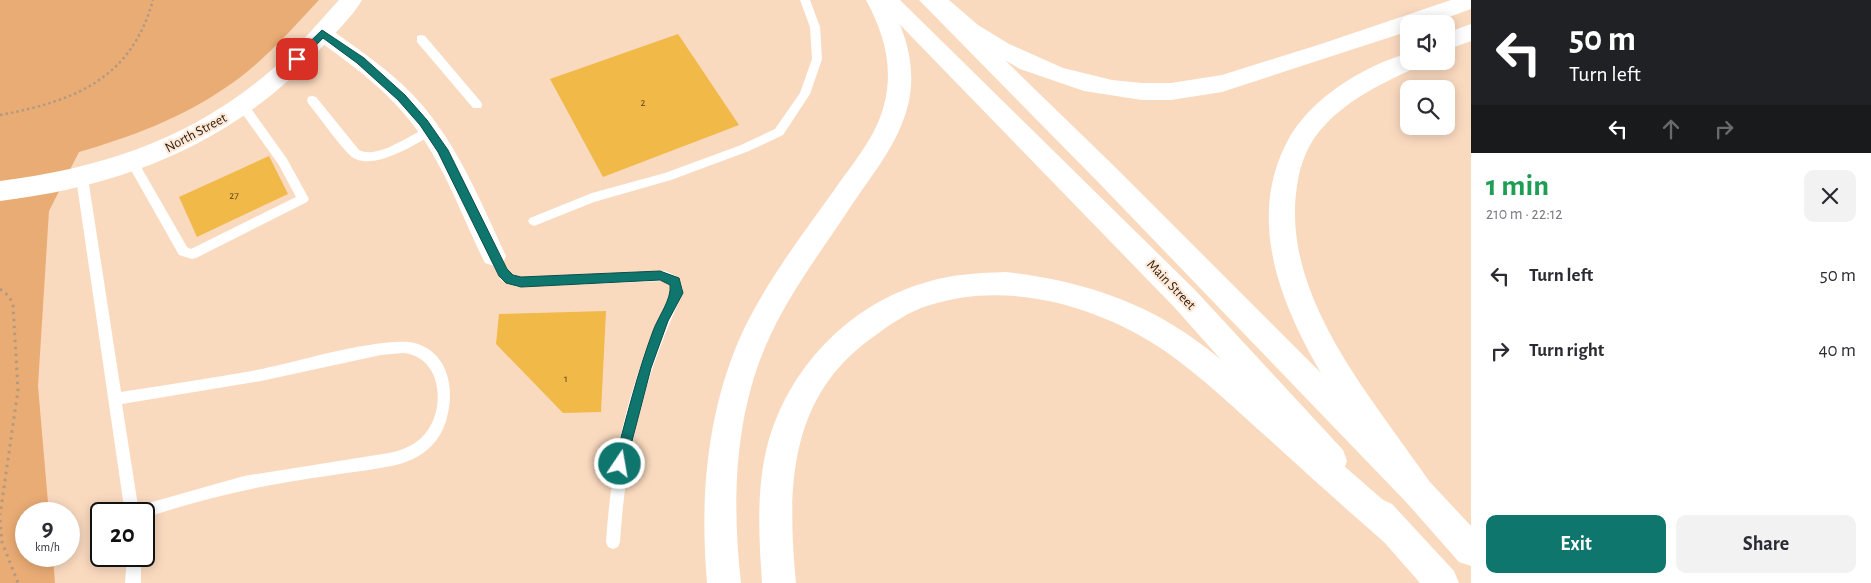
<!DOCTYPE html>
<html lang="en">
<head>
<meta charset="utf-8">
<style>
  :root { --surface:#fff; --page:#f2f2f3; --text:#2b2b33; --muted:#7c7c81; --accent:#0f766e }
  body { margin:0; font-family:"Alegreya Sans",sans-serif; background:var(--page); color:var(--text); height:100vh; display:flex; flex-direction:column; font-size:19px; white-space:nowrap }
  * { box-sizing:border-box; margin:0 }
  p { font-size:16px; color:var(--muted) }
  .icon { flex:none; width:28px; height:28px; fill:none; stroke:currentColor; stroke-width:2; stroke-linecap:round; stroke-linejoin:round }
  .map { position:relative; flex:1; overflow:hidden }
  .sheet { display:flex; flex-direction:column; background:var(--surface); width:400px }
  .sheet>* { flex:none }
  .banner { background:#202124; color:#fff; overflow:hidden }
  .controls { position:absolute; left:1400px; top:15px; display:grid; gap:10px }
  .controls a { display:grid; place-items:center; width:55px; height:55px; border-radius:10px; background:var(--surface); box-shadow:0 2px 12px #0003; font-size:25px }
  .speed { position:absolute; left:15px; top:502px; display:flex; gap:10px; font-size:25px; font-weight:700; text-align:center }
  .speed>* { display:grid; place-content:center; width:65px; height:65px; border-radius:50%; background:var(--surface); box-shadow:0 2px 12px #0003; line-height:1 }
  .speed small { font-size:12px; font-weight:400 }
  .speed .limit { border:2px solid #111; border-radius:8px; background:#fff; color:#111 }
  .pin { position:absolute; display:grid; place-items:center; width:42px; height:42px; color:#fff; margin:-21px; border-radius:10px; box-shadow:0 2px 8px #0006 }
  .me { position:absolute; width:55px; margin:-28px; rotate:12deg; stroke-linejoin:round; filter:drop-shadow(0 0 4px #0008) }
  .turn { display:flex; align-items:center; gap:18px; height:105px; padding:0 15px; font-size:22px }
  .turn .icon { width:65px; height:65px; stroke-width:2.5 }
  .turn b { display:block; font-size:35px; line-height:42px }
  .lanes { display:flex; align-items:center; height:48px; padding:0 15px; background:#0003; justify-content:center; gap:25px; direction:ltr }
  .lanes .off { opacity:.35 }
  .round { display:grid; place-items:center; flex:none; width:52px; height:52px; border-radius:10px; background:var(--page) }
  .overview { display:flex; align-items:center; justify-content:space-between; height:85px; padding:0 15px }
  h1 { font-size:30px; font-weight:600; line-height:38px; color:#1e9e55 }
  .button { display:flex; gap:10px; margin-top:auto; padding:10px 15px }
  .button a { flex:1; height:58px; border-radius:10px; background:var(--accent); color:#fff; font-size:20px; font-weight:600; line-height:58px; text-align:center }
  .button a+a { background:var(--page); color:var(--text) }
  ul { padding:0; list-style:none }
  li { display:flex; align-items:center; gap:15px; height:75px; padding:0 15px }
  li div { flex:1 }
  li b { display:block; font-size:19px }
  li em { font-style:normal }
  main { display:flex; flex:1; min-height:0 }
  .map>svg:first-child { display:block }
  .green { fill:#eaac75 }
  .building { fill:#f0b948 }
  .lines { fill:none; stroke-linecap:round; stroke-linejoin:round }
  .path-far1 { stroke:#b49981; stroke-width:2.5; stroke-dasharray:2.5 3; stroke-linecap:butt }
  .path { stroke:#b49981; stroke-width:3; stroke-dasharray:2.5 4.5; stroke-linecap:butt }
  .service { fill:#fff; fill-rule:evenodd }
  .minor { fill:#fff; fill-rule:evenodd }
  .secondary { fill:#fff; fill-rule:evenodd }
  .primary { fill:#fff; fill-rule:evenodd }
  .motorway { fill:#fff; fill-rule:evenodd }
  .route { fill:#0f766e; stroke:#0a4d48 }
  .labels { text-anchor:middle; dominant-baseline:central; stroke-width:4.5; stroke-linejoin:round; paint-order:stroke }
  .number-label { font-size:11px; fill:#5e4219 }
  .street-label { font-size:14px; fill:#2d1a09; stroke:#ffe9d8 }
</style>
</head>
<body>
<main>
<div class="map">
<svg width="1471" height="583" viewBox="0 0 1471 583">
  <rect width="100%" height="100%" fill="#fadabf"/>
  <!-- green -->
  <path class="green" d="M0,0H319C291,30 262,63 228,86C182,118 131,137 79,152L49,211L38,386L49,514H26V556H53L55,583H0Z"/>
  <!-- building -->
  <g class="building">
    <path d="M678,34L739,125L603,177L550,79Z"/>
    <path d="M269,156L288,194L197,237L179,197Z"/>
    <path d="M606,311L601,412L563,413L496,344L499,314Z"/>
  </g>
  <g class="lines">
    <!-- path-far1 -->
    <path class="path-far1" d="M0,115C75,101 131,79 153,0"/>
    <!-- path -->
    <g class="path">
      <path d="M0,289L9,296L13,305L18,390L0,515"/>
      <path d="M0,520L2,542L18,583"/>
    </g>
    <!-- service -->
    <g class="service">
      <path d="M800,0H810L820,27L822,59L810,94L783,135L749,151L671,180L594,202L534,226L530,224L528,221L530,218L592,193L665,173L741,145L775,129L800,93L812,59L810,27Z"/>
      <path d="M421,35L425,36L481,102L482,105L481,108H473L417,42V36Z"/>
      <path d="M312,96L316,97L359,150C379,160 411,133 430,127L436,131L434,134C415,144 373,172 352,157C341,148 318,115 308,103L307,100L308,97Z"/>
      <path d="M243,102L247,103L287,159L309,199L307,202L196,258L192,259L179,255L127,163L129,160H137L187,247L191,249L296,197L279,165L239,109L238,106Z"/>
      <path d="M82,173L88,178L121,392C168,384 215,378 262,369C297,362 389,334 418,344C447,354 454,386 448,413C444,434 432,450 413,459C399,466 384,467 369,470C344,473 319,477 294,481C243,489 193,502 144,518V514H125L76,178ZM403,353C440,356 446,404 428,430C419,443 405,450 389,453L244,476L138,506L122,404L261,381L381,355Z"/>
      <path d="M494,251L498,252L509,272L518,277L664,271C676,274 683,280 683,293C644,376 626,451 620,542L618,547L613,549L608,547L606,542C612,451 631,376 671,293L670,286L664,281L517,287L501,280L488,256L490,252Z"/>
      <path d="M127,556H141V583H125Z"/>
    </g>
    <!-- minor -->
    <path class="minor" d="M322,26L329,28C362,52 397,75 423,106C460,150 482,205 506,256L503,263L494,266L485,263C463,219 447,171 417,130C390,92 352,65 315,38L312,33L315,28Z"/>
    <!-- secondary -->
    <path class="secondary" d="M339,0H362C352,17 336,32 323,46C236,142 126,186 0,201V181C104,168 196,137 276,66C299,46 318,23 339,0Z"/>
    <!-- primary -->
    <g class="primary">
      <path d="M876,0H900L1195,290L1343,450L1347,461L1343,472L1332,476L1321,472L1175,308Z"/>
      <path d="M919,0H943L1116,168L1429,481L1471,526V566L1459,562L1407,503L1098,182Z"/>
      <path d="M1381,499L1392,504L1454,571L1459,583H1420L1370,526L1365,515L1370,504Z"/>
    </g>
    <!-- motorway -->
    <g class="motorway">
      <path d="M866,0H888C903,27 913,55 911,86C908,131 877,168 853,203C823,249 788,294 766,345C734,419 732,504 741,583H707C700,501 706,419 738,342C762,287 800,238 835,189C853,163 876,137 884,105C894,68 884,33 866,0Z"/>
      <path d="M924,0H949L978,25L1009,44L1063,68L1112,80L1142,83H1171L1222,75L1321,44L1451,0H1471V9L1430,24H1409V31L1222,92L1171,100H1142L1084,91L1020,69L963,36Z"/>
      <path d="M1471,24V41L1446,50V33Z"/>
      <path d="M1409,53V61H1420L1417,67C1385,82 1350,98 1325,125C1309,141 1300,163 1297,186C1280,295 1371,396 1429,481L1434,492L1429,503L1418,508L1407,503C1343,405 1223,265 1287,142C1309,99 1363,66 1409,53Z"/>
      <path d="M1006,272C1070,279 1133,297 1187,334C1223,359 1256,389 1289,418C1328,452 1367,486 1406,520L1411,531L1406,542L1395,547L1384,542C1345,508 1307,474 1269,439C1235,409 1202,377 1165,351C1099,306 1009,280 930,305C909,311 891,324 873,337C788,397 787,489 796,583H762C759,538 756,491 767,447C787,369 849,304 927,282C953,274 979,273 1006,272Z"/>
    </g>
  </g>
  <!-- route -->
  <path class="route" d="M322,30L364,58L405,95L427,120L448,150L507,269L513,275L521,277L660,271L679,278L683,293L668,321L651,368L625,468L620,470L616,468L614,464C626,419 637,374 653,331C658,317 672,299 670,285L660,280L521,287L506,283L499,276L438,152L420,125L398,100L357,63L323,38L300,62H294V57Z"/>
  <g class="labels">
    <!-- number labels -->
    <g class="number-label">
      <text x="643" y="102">2</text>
      <text x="234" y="195">27</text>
      <text x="566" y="378">1</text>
    </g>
    <!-- street labels -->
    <g class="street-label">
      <text transform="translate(196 133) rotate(-28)">North Street</text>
      <text transform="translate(1171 285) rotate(46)">Main Street</text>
    </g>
  </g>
</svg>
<div class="controls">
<a><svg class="icon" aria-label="sound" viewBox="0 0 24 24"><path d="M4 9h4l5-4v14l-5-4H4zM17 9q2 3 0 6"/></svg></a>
<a><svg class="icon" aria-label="search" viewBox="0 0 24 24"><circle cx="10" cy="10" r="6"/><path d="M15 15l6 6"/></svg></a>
</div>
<div class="speed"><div>9<small>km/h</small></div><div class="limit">20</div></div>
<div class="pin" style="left:297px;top:59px;background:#d93025"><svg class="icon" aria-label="arrive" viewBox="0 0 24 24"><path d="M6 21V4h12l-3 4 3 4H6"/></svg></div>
<svg class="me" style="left:620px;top:464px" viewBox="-20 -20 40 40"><circle r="17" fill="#0f766e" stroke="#fff" stroke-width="3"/><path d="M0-11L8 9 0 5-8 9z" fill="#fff"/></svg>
</div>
<section class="sheet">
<div class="banner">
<div class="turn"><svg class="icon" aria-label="left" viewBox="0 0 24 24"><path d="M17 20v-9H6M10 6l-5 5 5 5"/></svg><div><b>50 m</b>Turn left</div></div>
<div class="lanes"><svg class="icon" aria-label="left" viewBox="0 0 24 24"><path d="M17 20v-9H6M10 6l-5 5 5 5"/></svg><svg class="icon off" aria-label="ahead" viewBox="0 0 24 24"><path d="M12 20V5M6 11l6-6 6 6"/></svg><svg class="icon off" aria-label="right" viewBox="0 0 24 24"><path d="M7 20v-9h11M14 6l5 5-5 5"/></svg></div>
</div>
<div class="overview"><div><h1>1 min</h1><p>210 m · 22:12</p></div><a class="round"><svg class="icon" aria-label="close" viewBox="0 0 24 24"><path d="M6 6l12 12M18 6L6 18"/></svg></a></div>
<ul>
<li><svg class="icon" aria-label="left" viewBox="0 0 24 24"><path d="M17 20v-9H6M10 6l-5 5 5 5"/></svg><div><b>Turn left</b></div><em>50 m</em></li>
<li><svg class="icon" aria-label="right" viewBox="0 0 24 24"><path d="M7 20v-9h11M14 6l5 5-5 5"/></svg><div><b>Turn right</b></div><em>40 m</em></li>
</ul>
<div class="button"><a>Exit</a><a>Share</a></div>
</section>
</main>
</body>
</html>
